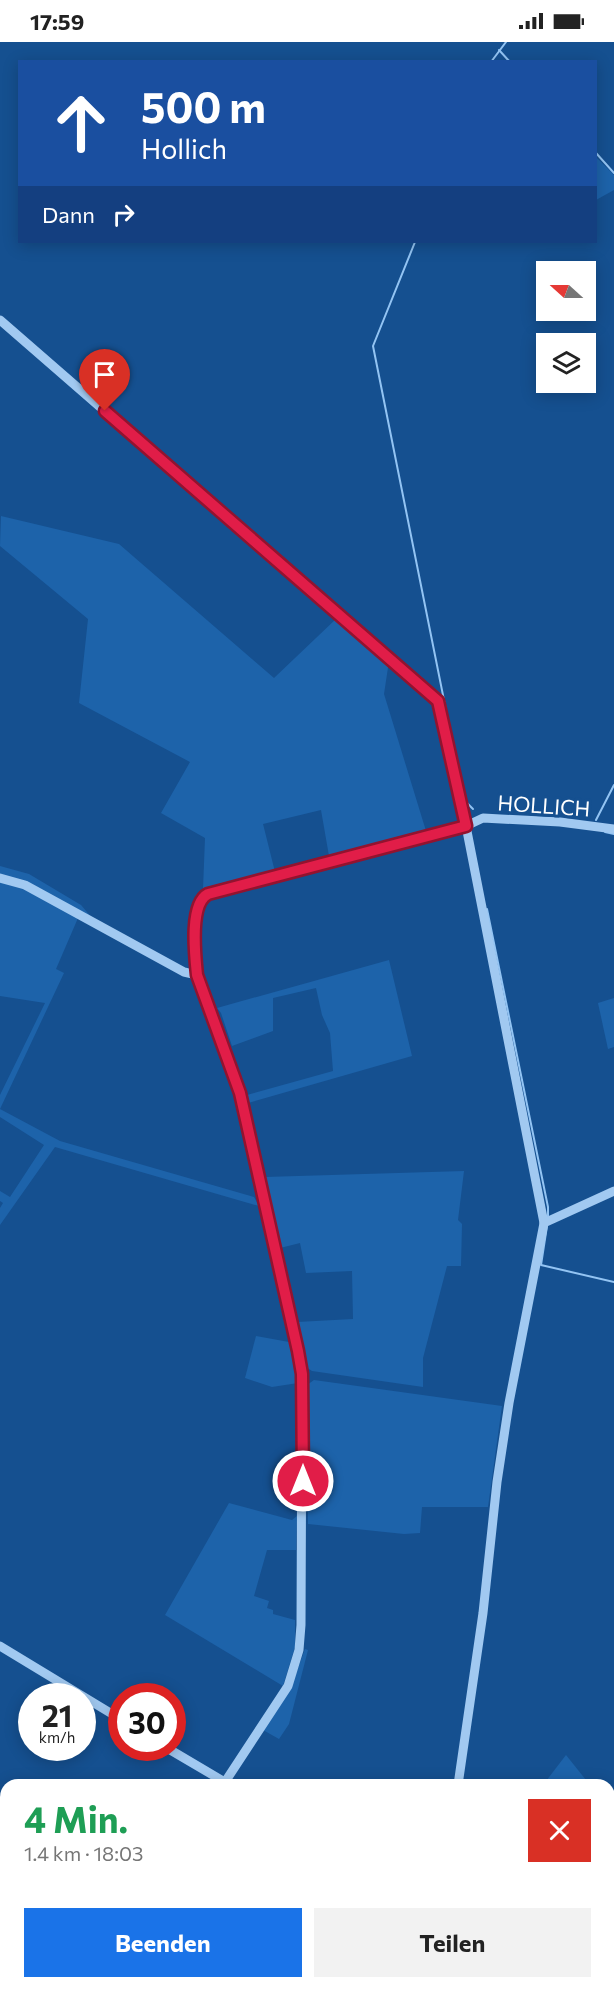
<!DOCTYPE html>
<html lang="de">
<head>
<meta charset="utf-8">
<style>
  :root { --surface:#fff; --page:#f2f2f2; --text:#222; --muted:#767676; --accent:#1a73e8 }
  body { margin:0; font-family:Commissioner,sans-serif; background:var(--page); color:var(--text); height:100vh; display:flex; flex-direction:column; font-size:22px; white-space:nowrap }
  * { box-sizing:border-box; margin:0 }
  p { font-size:20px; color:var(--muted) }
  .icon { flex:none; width:33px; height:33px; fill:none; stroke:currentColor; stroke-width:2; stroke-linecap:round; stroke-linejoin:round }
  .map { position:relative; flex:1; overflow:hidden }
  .sheet { position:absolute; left:0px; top:1737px; width:615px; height:210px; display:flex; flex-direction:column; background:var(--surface); border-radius:18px 18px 0 0; box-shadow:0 3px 15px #0003 }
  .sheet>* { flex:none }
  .guide { position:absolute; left:18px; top:18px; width:579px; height:183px; border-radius:0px; box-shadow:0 3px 15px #0003; background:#1a4fa0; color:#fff; overflow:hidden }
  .needle { width:39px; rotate:291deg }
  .buttons { position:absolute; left:536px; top:219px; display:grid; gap:12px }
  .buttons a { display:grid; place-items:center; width:60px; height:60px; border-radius:0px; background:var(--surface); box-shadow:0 3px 15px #0003; font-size:30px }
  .speed { position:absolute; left:18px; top:1641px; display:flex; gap:12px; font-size:30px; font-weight:700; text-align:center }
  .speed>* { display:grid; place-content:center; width:78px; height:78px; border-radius:50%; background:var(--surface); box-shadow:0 3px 15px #0003; line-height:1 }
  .speed small { font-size:15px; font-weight:400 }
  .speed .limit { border:9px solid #d22; background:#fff; color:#111 }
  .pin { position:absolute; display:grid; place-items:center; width:51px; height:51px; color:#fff; margin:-62px -26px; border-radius:50% 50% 50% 0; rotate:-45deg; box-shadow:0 0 6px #0007 }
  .pin .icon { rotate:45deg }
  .me { position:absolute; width:66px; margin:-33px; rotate:0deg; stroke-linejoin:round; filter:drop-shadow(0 0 4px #0008) }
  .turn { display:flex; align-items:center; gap:21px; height:126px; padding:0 24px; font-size:27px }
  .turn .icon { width:78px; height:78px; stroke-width:2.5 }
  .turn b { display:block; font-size:42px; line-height:51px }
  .then { display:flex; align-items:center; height:57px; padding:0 24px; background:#0003; gap:12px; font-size:22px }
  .round { display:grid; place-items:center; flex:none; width:63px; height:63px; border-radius:0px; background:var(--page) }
  .headline { display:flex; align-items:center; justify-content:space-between; height:102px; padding:0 24px }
  h1 { font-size:36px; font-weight:700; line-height:45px; color:#1e9e55 }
  .action { display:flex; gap:12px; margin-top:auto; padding:12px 24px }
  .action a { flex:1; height:69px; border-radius:0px; background:var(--accent); color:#fff; font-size:24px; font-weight:700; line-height:69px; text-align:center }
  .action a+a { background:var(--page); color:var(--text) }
  .status { display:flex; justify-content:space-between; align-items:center; height:42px; padding:0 30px; background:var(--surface); direction:ltr }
  .status svg { height:16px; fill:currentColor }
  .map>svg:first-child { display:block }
  .green { fill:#1d63aa }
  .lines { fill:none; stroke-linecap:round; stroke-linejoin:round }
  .stream { stroke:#93c4f3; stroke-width:2 }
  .minor { stroke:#a1c9f1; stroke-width:9 }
  .route-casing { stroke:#92132f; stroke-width:15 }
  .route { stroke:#e11d48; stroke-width:10 }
  .labels { text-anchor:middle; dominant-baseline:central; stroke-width:6; stroke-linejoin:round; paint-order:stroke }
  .street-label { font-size:21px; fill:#fff; stroke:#155090 }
</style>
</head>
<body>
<div class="status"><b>17:59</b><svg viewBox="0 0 49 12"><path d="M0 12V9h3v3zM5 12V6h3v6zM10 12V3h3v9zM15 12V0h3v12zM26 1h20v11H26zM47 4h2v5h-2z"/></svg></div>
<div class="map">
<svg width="614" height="1947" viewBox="0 0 614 1947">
  <rect width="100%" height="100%" fill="#155090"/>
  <!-- green -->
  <g class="green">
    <path d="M596,115L614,133V148L596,158Z"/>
    <path d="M1,474L119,502L274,636L337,576L389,619L384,652L426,789L329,814L321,768L263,782L275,830L203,847L205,796L161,771L190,720L79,661L88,577L0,504Z"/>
    <path d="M0,824L29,832L81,863L92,876L0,832Z"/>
    <path d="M0,839L23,846L78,876L56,927L64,931L0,1067L60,1099L254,1155L259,1164L55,1105L0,1183V1166L3,1161L0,1159V1149L10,1155L44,1103L0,1075V1053L45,961L0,954Z"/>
    <path d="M389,918L412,1014L248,1061L247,1053L333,1029L330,991L322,973L316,946L273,956V989L232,1004L221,971L217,966Z"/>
    <path d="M614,956V1005L608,1007L598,961Z"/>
    <path d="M464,1129L458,1178L462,1182L461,1224H447L423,1316V1345L312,1329L306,1325L297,1280L353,1277L352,1229L306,1231L300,1201L280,1206L265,1135Z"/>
    <path d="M256,1294L289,1300L298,1341L272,1345L245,1336Z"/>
    <path d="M314,1338L502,1364L488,1465H422L420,1491L404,1492L308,1482L307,1343Z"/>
    <path d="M229,1461L292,1478L297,1474L296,1508H267L254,1554L269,1559L267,1566L273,1568V1572L295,1578V1605L283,1644L165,1573Z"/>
    <path d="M305,1607L308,1608L289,1682L279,1697L263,1688L291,1645Z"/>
    <path d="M566,1713L590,1743H543Z"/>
  </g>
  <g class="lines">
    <!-- stream -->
    <g class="stream">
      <path d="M499,8L510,20"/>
      <path d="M491,20L506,0"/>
      <path d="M596,111L614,131"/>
      <path d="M415,200L373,304L462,748"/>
      <path d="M465,759L473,767"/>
      <path d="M596,778L614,743"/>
      <path d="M605,790L614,792"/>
      <path d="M487,867L548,1165V1176"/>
      <path d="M547,1184L541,1223L614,1240"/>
    </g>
    <!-- minor -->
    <g class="minor">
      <path d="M0,278L438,659L466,784L544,1181L509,1361L497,1440L483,1571L458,1743"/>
      <path d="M0,836L25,843L184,930L197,933L240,1051L302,1332L301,1583L299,1608L288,1644L225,1740"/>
      <path d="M197,933C195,913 188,862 208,852L466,784L483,776L560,780L614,787"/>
      <path d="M544,1181L614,1149"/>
      <path d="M0,1604L122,1678"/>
      <path d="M167,1706L228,1742"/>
      <path d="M515,1941L522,1947"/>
    </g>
  </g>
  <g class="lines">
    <defs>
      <path id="route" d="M105,369L438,659L466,784L208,852C189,862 195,913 197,933L240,1051L298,1309L302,1332L303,1439"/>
    </defs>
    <!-- route casing -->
    <use href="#route" class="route-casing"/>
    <!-- route -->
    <use href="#route" class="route"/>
  </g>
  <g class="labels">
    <!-- street labels -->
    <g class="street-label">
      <text transform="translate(544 763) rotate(4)">HOLLICH</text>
    </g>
  </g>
</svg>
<div class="buttons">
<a><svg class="needle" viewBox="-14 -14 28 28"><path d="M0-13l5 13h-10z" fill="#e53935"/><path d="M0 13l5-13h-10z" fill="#767676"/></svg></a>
<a><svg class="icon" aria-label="layers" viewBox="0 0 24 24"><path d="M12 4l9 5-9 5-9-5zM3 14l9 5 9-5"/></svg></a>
</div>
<div class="speed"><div>21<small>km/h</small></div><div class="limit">30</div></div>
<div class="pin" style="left:105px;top:369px;background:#d93025"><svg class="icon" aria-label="arrive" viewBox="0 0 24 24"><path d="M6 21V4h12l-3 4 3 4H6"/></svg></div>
<svg class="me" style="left:303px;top:1439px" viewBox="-20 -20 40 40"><circle r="17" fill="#e11d48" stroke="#fff" stroke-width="3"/><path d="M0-11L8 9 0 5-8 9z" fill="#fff"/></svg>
<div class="guide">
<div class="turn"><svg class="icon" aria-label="ahead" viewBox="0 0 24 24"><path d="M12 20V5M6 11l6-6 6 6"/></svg><div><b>500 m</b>Hollich</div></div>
<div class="then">Dann<svg class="icon" aria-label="right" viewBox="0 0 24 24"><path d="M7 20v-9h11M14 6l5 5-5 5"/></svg></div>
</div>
<section class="sheet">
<div class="headline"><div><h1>4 Min.</h1><p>1.4 km · 18:03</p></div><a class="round" style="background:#d93025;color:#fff"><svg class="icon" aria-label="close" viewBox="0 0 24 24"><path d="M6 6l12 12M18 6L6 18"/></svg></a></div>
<div class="action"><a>Beenden</a><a>Teilen</a></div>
</section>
</div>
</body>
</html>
